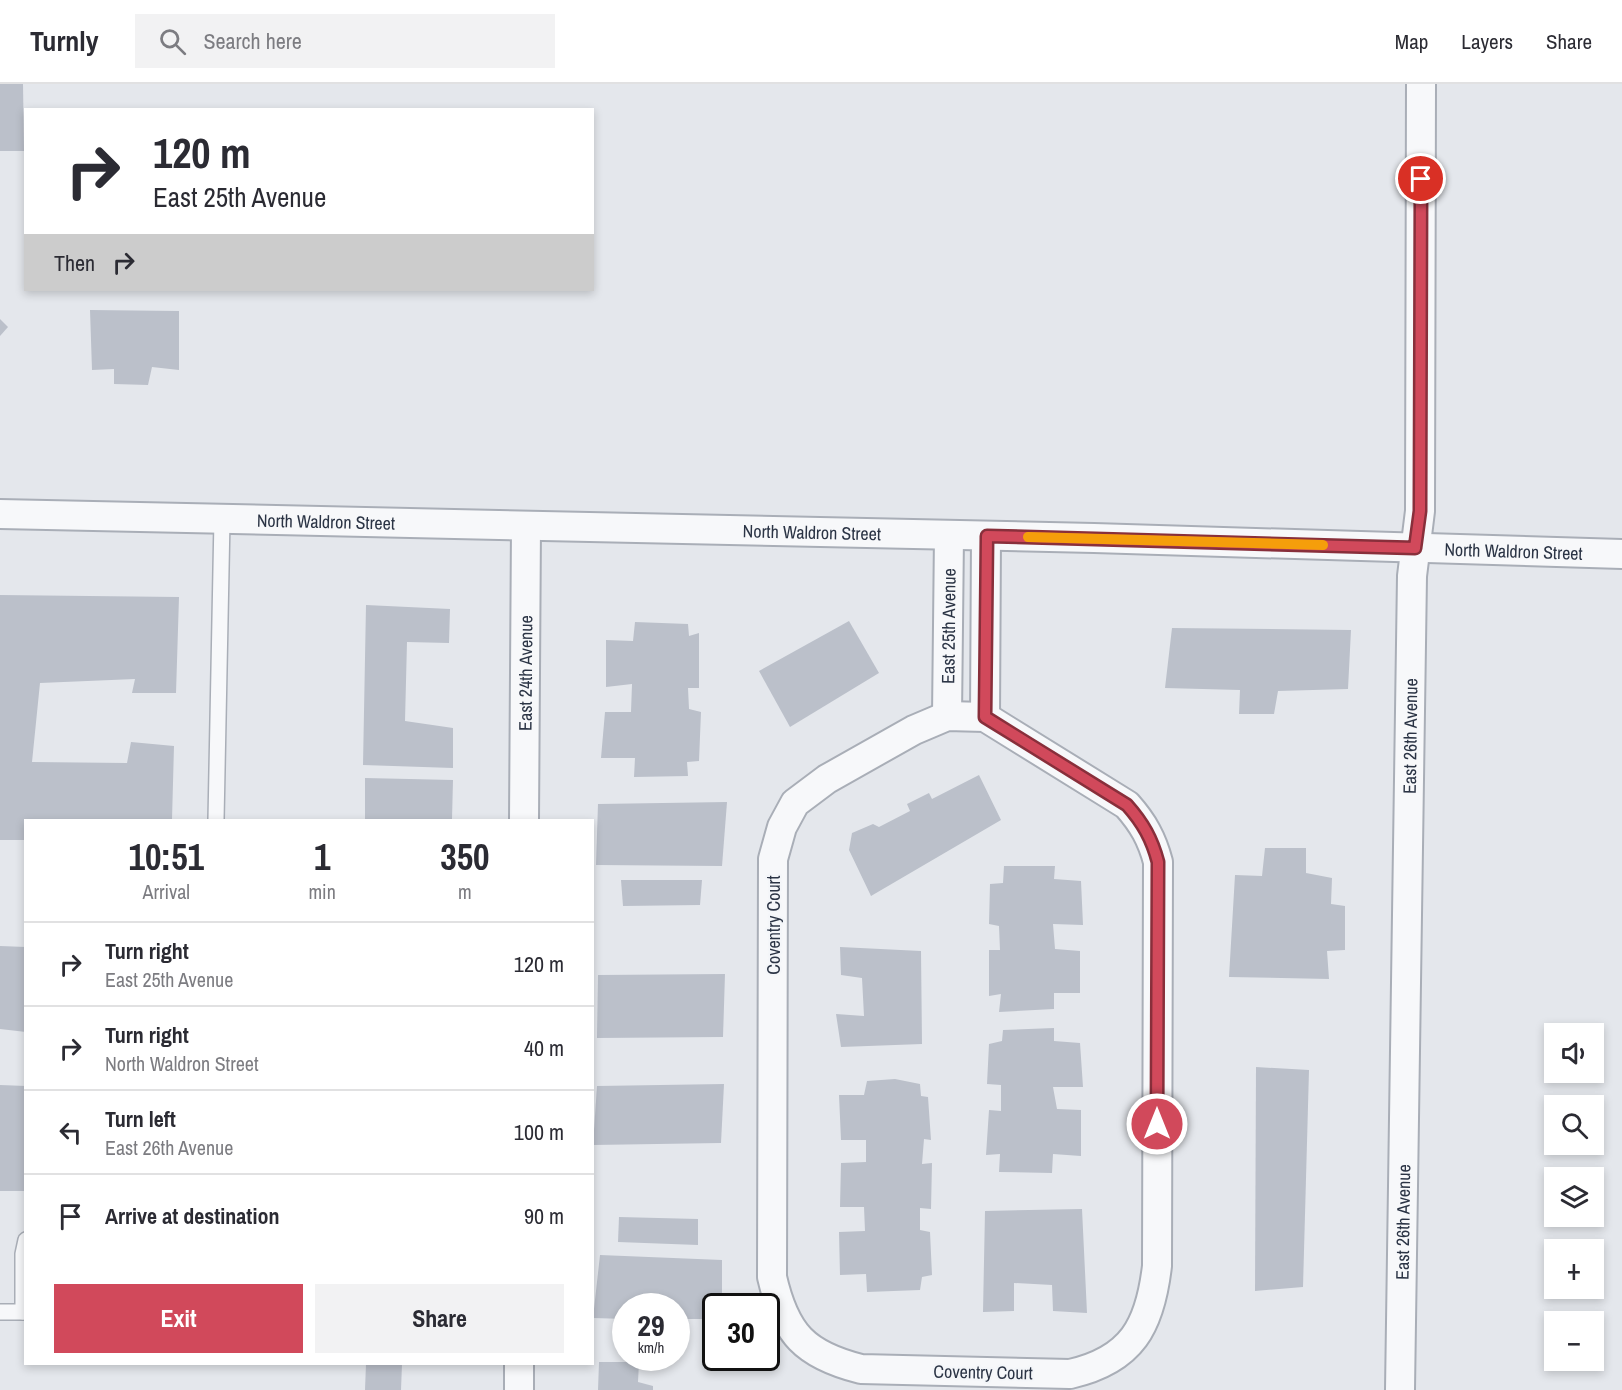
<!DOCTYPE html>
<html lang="en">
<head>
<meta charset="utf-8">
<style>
  :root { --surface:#fff; --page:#f2f2f3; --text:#2b2b33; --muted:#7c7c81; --line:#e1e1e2; --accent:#d1495b }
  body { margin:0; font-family:"Archivo Narrow",sans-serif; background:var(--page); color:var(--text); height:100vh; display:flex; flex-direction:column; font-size:22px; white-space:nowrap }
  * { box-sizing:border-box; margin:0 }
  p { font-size:20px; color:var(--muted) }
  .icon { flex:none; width:33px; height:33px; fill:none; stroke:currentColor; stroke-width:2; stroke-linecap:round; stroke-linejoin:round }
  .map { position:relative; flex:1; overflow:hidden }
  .drawer { position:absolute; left:24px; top:735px; width:570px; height:546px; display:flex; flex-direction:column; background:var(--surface); border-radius:0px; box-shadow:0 3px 9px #0003 }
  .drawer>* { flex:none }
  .top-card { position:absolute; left:24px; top:24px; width:570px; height:183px; border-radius:0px; box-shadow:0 3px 9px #0003; background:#fff; color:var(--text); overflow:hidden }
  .tools { position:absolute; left:1544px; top:939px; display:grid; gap:12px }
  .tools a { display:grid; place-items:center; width:60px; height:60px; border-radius:0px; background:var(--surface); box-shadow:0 3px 9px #0003; font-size:30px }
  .speed { position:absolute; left:612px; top:1209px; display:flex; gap:12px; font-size:30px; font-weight:700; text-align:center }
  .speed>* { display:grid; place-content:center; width:78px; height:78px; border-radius:50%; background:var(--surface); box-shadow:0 3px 9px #0003; line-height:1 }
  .speed small { font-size:15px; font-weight:400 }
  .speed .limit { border:3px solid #111; border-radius:9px; background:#fff; color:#111 }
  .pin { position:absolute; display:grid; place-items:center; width:51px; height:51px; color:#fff; margin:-26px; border:3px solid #fff; border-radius:50%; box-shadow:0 2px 6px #0007 }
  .me { position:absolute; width:66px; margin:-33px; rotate:0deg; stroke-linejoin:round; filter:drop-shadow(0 0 4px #0008) }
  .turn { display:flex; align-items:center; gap:21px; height:126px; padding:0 30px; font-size:27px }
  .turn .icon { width:78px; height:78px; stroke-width:2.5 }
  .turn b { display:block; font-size:42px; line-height:51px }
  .then { display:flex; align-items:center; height:57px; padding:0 30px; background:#0003; gap:12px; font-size:22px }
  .eta { display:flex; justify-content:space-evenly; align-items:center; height:102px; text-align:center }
  .eta b { font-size:36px; font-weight:700; line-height:42px }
  .button { display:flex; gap:12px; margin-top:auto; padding:12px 30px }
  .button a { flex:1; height:69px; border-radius:0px; background:var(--accent); color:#fff; font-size:24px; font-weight:700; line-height:69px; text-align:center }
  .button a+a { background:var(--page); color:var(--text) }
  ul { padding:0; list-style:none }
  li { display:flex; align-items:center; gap:18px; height:84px; padding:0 30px; border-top:2px solid var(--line) }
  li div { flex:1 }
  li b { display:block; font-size:22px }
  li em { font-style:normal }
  header { display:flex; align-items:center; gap:36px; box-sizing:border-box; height:84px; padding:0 30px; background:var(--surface); border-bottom:2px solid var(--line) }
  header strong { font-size:28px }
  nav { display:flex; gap:33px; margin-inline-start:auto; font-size:21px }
  .search { width:420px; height:54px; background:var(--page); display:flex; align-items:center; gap:15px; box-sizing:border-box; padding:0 21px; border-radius:0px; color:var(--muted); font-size:22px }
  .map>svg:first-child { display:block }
  .building { fill:#bbc0ca }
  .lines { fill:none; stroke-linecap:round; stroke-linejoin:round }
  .lane-casing { stroke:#a9aeb7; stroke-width:18 }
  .street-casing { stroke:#a9aeb7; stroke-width:32 }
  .lane { stroke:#f7f8fa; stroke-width:15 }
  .street { stroke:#f7f8fa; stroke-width:28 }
  .route-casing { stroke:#882f3b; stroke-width:15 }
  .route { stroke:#d1495b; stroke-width:10 }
  .slow { stroke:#f59e0b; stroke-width:10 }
  .labels { text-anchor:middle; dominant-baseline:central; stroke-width:4.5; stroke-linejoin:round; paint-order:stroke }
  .street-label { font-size:18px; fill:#2b3445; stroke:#f4f6f9 }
</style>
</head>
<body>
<header>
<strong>Turnly</strong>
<div class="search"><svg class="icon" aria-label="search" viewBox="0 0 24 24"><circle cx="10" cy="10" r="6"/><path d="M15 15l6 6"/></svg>Search here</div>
<nav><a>Map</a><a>Layers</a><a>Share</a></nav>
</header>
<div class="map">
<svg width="1622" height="1306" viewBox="0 0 1622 1306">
  <rect width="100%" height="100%" fill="#e4e7ec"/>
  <!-- building -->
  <g class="building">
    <path d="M0,0H23L24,67H0Z"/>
    <path d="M90,226L179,227V286L152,283L148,301L114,300V285L92,286Z"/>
    <path d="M0,235L8,243L0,252Z"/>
    <path d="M0,511L179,513L176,609H132L135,595L40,599L32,678L127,679L131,658L174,662L172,736H26V756H0Z"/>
    <path d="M366,521L450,525L449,559L407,558L405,637L453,644V684L363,681Z"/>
    <path d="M849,537L879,589L790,643L759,587Z"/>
    <path d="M635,538L688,540L689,552L699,549V604H688L689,625L701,628L699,677L687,678L688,692L634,693L635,674H601L605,628H631L632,600L606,603V556L633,557Z"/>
    <path d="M1172,544L1351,546L1348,605L1278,607L1274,630H1239L1240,606L1165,604Z"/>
    <path d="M979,691L1001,736L871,812L849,766L852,749L873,740L879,743L910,727L907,720L929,709L932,715Z"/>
    <path d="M365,694L453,696L452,735L365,736Z"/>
    <path d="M727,718L722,782L596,781L598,720Z"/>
    <path d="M1265,764H1306V789L1332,794L1331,820L1345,822V866L1327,867L1329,895L1229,893L1235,791L1262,792Z"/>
    <path d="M1004,782H1055L1054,795L1081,797L1083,841L1053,840L1055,865L1080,867V909H1054V925L999,928L1001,910L989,912V866H1000L999,842L989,840L990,800L1003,799Z"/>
    <path d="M621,796H702L700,821L623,822Z"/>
    <path d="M0,862L26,863V948L0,945Z"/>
    <path d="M840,863L921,867L922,960L841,963L836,930L864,932L862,894L841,891Z"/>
    <path d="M725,890L723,953L597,954L598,891Z"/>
    <path d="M1054,944V957L1080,959L1083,1003H1053L1057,1025L1081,1026V1072L1053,1070L1052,1089L999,1088L1000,1070L986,1071L989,1026L1001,1027V1001L987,1000L989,960L1002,957L1003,946Z"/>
    <path d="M1256,983L1309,986L1303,1203L1255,1207Z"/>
    <path d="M895,995L920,1000L921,1012L928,1013L931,1056L924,1055L922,1080L932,1079L931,1125L920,1124V1146L930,1148L932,1191L922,1193L920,1206L867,1208L866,1190L840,1191L839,1148L865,1147L864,1123H840L841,1079L866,1078V1056H841L839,1011H864L867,997Z"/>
    <path d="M724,1000L721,1059L593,1061L597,1002Z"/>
    <path d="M0,1001L26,1002V1107H0Z"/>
    <path d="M1082,1125L1087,1229L1053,1227L1052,1201L1014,1199V1227L983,1228L985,1127Z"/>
    <path d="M619,1133L698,1135V1161L618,1158Z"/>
    <path d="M600,1171L722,1176V1222H716V1235H676V1222H626V1235L593,1234Z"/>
    <path d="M599,1278H639L638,1298L653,1302V1306H598Z"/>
    <path d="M366,1280H402L401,1306H365Z"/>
  </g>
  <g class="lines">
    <defs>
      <g id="lane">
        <path d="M216,736L222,435"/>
        <path d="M0,1228H26"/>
        <path d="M23,1228V1170L26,1156"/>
      </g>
      <g id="street">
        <path id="s1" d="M0,430L1094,454L1622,470"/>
        <path d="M947,632L985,633L1127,721C1143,739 1152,755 1158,778L1157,1182C1150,1242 1132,1276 1070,1290L861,1285C805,1271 785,1250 772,1193L773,775L782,743L795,719L827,695L914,646Z"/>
        <path id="s2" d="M947,632L949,451"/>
        <path d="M985,633L986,452"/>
        <path id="s3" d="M524,736L526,442"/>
        <path d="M519,1306V1280"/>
        <path id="s4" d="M1400,1306L1412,492L1420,427L1421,0"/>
      </g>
    </defs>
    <!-- lane casing -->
    <use href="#lane" class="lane-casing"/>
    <!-- street casing -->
    <use href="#street" class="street-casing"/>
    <!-- lane -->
    <use href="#lane" class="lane"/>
    <!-- street -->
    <use href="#street" class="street"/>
  </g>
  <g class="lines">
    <defs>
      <path id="route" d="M1157,1040L1158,778C1152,755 1143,739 1127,721L985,633L987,452L1415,464L1420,427L1421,95"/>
    </defs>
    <!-- route casing -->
    <use href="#route" class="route-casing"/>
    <!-- route -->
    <use href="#route" class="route"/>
    <!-- slow -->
    <path class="slow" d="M1028,453L1323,461"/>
  </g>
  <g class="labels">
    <!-- street labels -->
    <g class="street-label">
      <text stroke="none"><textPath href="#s1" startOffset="326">North Waldron Street</textPath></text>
      <text stroke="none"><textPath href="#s1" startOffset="812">North Waldron Street</textPath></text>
      <text stroke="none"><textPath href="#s1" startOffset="1514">North Waldron Street</textPath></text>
      <text stroke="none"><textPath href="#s2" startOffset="90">East 25th Avenue</textPath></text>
      <text stroke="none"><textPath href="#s3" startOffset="147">East 24th Avenue</textPath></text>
      <text stroke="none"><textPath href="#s4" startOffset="654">East 26th Avenue</textPath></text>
      <text transform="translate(773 841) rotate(-90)">Coventry Court</text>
      <text stroke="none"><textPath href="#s4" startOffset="168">East 26th Avenue</textPath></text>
      <text transform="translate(983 1288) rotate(1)">Coventry Court</text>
    </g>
  </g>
</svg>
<div class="tools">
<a><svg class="icon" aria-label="sound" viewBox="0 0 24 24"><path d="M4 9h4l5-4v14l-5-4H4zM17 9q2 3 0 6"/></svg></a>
<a><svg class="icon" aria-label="search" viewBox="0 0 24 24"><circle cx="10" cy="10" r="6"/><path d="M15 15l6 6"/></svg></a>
<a><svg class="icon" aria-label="layers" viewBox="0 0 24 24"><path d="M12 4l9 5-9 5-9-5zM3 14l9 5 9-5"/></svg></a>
<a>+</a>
<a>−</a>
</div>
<div class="speed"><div>29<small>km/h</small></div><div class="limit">30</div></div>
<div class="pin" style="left:1421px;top:95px;background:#d93025"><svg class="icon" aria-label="arrive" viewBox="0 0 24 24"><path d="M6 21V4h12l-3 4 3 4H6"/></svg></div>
<svg class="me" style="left:1157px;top:1040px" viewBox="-20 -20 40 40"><circle r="17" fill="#d1495b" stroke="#fff" stroke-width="3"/><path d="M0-11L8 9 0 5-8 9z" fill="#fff"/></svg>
<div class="top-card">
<div class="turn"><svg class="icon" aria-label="right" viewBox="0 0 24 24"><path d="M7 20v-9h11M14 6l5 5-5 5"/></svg><div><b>120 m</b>East 25th Avenue</div></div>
<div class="then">Then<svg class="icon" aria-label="right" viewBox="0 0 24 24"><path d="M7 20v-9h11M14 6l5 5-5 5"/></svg></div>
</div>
<section class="drawer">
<div class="eta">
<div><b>10:51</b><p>Arrival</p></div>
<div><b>1</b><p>min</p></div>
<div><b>350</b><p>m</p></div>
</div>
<ul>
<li><svg class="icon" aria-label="right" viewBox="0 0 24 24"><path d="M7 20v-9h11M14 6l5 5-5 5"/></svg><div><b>Turn right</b><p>East 25th Avenue</p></div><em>120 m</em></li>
<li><svg class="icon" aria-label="right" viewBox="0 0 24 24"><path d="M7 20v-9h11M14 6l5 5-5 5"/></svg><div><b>Turn right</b><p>North Waldron Street</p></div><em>40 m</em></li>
<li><svg class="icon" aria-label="left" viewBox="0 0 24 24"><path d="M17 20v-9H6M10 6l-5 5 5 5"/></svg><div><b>Turn left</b><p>East 26th Avenue</p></div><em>100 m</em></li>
<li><svg class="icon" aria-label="arrive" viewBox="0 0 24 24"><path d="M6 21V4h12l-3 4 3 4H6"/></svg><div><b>Arrive at destination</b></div><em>90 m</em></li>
</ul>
<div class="button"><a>Exit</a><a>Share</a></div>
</section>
</div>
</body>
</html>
